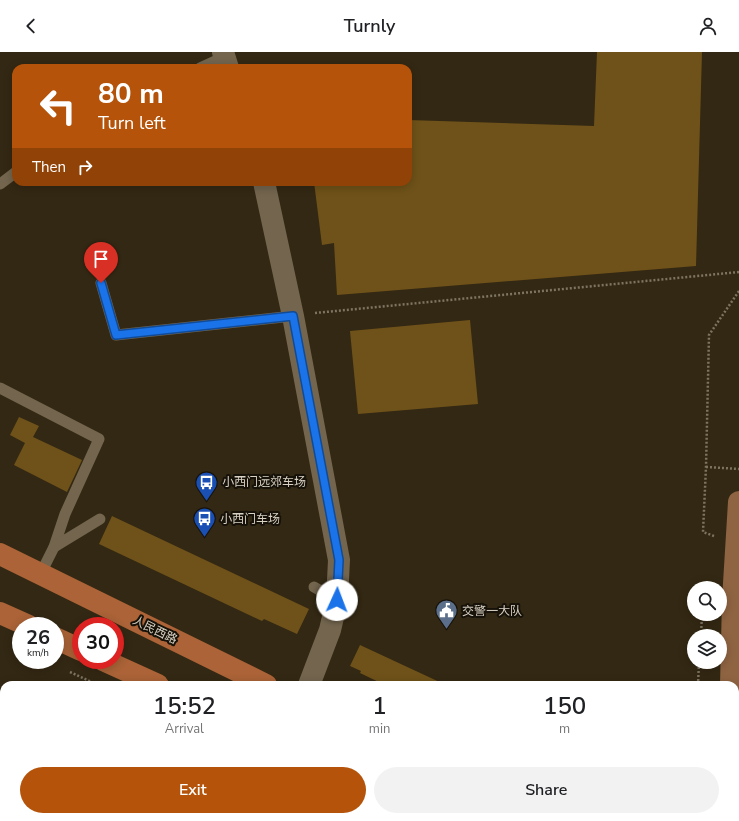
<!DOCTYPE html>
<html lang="en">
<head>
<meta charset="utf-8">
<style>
  :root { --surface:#fff; --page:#f2f2f2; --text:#202124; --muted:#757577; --accent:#b45309 }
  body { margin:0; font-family:"Nunito Sans","Noto Sans SC",sans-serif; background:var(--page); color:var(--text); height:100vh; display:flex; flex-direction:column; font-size:15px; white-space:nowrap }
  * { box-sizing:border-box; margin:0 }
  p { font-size:13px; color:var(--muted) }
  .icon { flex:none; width:22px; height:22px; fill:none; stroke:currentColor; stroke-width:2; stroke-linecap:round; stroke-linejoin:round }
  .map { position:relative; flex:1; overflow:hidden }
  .drawer { position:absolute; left:0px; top:629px; width:739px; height:140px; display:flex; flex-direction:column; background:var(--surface); border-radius:12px 12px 0 0; box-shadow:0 2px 10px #0003 }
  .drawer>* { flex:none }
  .guide { position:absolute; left:12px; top:12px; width:400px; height:122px; border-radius:12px; box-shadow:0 2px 10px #0003; background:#b45309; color:#fff; overflow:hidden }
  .controls { position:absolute; left:687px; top:529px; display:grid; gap:8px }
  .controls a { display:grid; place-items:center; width:40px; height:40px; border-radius:50%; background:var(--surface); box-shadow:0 2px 10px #0003; font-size:20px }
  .speed { position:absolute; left:12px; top:565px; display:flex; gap:8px; font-size:20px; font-weight:700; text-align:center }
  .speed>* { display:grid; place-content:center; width:52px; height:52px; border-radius:50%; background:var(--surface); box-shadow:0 2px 10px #0003; line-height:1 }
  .speed small { font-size:10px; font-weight:400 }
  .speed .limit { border:6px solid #d22; background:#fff; color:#111 }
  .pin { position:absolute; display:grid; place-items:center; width:34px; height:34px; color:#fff; margin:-41px -17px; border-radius:50% 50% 50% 0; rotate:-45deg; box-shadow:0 0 4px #0007 }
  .pin .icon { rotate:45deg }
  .me { position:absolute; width:44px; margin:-22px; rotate:2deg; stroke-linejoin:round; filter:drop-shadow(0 0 3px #0008) }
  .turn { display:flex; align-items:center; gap:14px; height:84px; padding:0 20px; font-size:18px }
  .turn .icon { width:52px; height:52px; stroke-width:2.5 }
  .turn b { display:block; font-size:28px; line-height:34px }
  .then { display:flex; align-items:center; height:38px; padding:0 20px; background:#0003; gap:8px; font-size:15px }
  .eta { display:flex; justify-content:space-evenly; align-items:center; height:68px; text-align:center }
  .eta b { font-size:24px; font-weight:600; line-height:28px }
  .button { display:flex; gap:8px; margin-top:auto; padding:8px 20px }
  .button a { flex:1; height:46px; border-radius:24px; background:var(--accent); color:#fff; font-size:16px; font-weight:600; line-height:46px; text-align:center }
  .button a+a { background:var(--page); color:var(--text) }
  header { display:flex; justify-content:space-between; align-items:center; height:52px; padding:0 20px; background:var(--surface); font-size:18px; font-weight:600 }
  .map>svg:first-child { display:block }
  .building { fill:#6f5219 }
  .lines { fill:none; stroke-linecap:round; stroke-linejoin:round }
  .path { stroke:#7d7462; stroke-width:2.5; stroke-dasharray:2 2; stroke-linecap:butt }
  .service { stroke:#73654e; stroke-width:11 }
  .minor { stroke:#73654e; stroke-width:22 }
  .secondary { stroke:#8f6442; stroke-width:22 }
  .primary { stroke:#ab6337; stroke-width:22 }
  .route-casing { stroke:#114b97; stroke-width:10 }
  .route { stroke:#1a73e8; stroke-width:7 }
  .labels { text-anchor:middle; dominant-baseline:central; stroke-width:4; stroke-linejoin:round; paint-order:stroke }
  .poi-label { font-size:12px; fill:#d8d1c4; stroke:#171209; text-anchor:start }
  .street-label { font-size:12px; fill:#d8d1c4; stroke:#171209 }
</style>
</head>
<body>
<header><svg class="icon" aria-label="back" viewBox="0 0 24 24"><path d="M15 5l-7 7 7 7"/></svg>Turnly<svg class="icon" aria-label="person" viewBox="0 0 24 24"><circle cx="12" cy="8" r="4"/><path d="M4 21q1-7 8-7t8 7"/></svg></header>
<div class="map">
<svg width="739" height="769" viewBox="0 0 739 769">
  <rect width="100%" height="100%" fill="#332813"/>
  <!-- building -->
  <g class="building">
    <path d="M597,0H702L696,214L337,243L334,191L322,193L314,130H408V68L594,74Z"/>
    <path d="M470,268L478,352L358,362L350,279Z"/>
    <path d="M19,365L39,374L33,385L82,408L67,440L14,413L25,391L10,383Z"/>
    <path d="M112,464L309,557L297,582L264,567L262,569L99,492Z"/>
    <path d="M360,593L446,633H385L360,621L361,619L350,614Z"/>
  </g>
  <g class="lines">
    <!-- path -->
    <g class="path">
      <path d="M315,261L739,220"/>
      <path d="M706,415L739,417"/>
      <path d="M714,484L703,480L706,415L709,283L739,239"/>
      <path d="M701,584L702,562"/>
      <path d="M70,620L98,633"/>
      <path d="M698,633L699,610"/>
      <path d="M352,765L360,769"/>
      <path d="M602,765L610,769"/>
      <path d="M685,769L686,765"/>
    </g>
    <!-- service -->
    <g class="service">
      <path d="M200,16L224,5"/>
      <path d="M0,132L16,120"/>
      <path d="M101,231L116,283L293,264"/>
      <path d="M0,336L99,387L65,462L54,495L41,521"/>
      <path d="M54,495L100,467"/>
      <path d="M314,535L337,548"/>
    </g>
    <!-- minor -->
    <g class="minor">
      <path d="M223,0L228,16"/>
      <path d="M264,130L293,264L339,508L337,548L330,578L309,633"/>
    </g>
    <!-- secondary -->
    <g class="secondary">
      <path d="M731,633L733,548L739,450"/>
      <path d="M728,769V765"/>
    </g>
    <!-- primary -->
    <g class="primary">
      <path d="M0,502L266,633"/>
      <path d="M0,561L29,574"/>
      <path d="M55,586L81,598"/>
      <path d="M103,608L158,633"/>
      <path d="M430,765L438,769"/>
      <path d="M535,765L543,769"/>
    </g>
  </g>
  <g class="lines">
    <defs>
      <path id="route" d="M101,231L116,283L293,264L339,508L337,548"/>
    </defs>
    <!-- route casing -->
    <use href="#route" class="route-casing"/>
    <!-- route -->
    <use href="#route" class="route"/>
  </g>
  <!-- icons -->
  <defs>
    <symbol id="bus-pin" viewBox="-11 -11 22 30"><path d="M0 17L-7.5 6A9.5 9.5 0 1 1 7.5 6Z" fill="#1a4fb4" stroke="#171209"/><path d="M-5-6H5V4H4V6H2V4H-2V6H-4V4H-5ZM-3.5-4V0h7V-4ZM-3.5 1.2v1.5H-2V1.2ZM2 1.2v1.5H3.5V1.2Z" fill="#fff"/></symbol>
    <symbol id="civic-pin" viewBox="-11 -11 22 30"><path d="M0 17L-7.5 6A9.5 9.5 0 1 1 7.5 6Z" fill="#5c6f8a" stroke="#171209"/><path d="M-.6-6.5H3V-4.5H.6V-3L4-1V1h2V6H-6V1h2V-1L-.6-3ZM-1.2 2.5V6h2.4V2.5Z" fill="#fff"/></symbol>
  </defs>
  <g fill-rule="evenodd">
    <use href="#bus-pin" x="194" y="418" width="25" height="34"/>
    <use href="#bus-pin" x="192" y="454" width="25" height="34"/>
    <use href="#civic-pin" x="434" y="546" width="25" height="34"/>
  </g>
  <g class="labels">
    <!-- poi labels -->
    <g class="poi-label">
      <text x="222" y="430">小西门远郊车场</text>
      <text x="220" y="467">小西门车场</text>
      <text x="462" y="559">交警一大队</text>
    </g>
    <!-- street labels -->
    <g class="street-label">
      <text transform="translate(155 578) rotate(26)">人民西路</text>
    </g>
  </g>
</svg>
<div class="controls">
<a><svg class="icon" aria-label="search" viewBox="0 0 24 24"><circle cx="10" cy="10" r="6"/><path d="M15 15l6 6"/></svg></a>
<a><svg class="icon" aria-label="layers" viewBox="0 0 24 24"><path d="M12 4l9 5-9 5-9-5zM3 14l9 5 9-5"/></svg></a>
</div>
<div class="speed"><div>26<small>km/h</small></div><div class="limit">30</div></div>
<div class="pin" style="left:101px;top:231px;background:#d93025"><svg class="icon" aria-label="arrive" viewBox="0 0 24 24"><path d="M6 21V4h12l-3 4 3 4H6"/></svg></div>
<svg class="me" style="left:337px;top:548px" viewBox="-20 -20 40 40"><circle r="19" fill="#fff"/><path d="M0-13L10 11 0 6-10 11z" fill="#1a73e8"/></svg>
<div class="guide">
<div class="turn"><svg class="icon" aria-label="left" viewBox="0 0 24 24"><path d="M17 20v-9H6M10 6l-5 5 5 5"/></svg><div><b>80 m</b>Turn left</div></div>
<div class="then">Then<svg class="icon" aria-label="right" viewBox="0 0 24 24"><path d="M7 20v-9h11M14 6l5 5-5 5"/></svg></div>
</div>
<section class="drawer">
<div class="eta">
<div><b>15:52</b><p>Arrival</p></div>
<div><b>1</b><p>min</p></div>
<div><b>150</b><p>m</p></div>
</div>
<div class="button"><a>Exit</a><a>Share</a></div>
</section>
</div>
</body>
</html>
